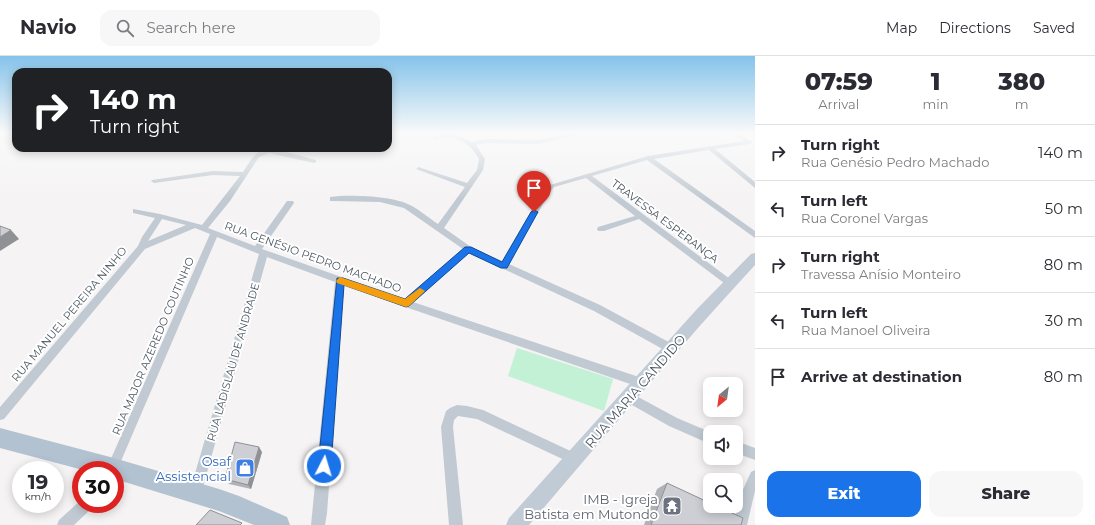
<!DOCTYPE html>
<html lang="en">
<head>
<meta charset="utf-8">
<style>
  :root { --surface:#fff; --page:#f7f7f7; --text:#2b2b33; --muted:#7c7c81; --line:#e1e1e2; --accent:#1a73e8 }
  body { margin:0; font-family:Montserrat,sans-serif; background:var(--page); color:var(--text); height:100vh; display:flex; flex-direction:column; font-size:15px; white-space:nowrap }
  * { box-sizing:border-box; margin:0 }
  p { font-size:13px; color:var(--muted) }
  .icon { flex:none; width:22px; height:22px; fill:none; stroke:currentColor; stroke-width:2; stroke-linecap:round; stroke-linejoin:round }
  .map { position:relative; flex:1; overflow:hidden }
  .details { display:flex; flex-direction:column; background:var(--surface); width:340px }
  .details>* { flex:none }
  .guide { position:absolute; left:12px; top:12px; width:380px; height:84px; border-radius:12px; box-shadow:0 2px 10px #0003; background:#202124; color:#fff; overflow:hidden }
  .needle { width:26px; rotate:209deg }
  .fabs { position:absolute; left:703px; top:321px; display:grid; gap:8px }
  .fabs a { display:grid; place-items:center; width:40px; height:40px; border-radius:8px; background:var(--surface); box-shadow:0 2px 10px #0003; font-size:20px }
  .speed { position:absolute; left:12px; top:405px; display:flex; gap:8px; font-size:20px; font-weight:700; text-align:center }
  .speed>* { display:grid; place-content:center; width:52px; height:52px; border-radius:50%; background:var(--surface); box-shadow:0 2px 10px #0003; line-height:1 }
  .speed small { font-size:10px; font-weight:400 }
  .speed .limit { border:6px solid #d22; background:#fff; color:#111 }
  .pin { position:absolute; display:grid; place-items:center; width:34px; height:34px; color:#fff; margin:-41px -17px; border-radius:50% 50% 50% 0; rotate:-45deg; box-shadow:0 0 4px #0007 }
  .pin .icon { rotate:45deg }
  .me { position:absolute; width:44px; margin:-22px; rotate:5deg; stroke-linejoin:round; filter:drop-shadow(0 0 3px #0008) }
  .turn { display:flex; align-items:center; gap:14px; height:84px; padding:0 12px; font-size:18px }
  .turn .icon { width:52px; height:52px; stroke-width:2.5 }
  .turn b { display:block; font-size:28px; line-height:34px }
  .eta { display:flex; justify-content:space-evenly; align-items:center; height:68px; text-align:center }
  .eta b { font-size:24px; font-weight:800; line-height:28px }
  .action { display:flex; gap:8px; margin-top:auto; padding:8px 12px }
  .action a { flex:1; height:46px; border-radius:12px; background:var(--accent); color:#fff; font-size:16px; font-weight:800; line-height:46px; text-align:center }
  .action a+a { background:var(--page); color:var(--text) }
  ul { padding:0; list-style:none }
  li { display:flex; align-items:center; gap:12px; height:56px; padding:0 12px; border-top:1px solid var(--line) }
  li div { flex:1 }
  li b { display:block; font-size:15px }
  li em { font-style:normal }
  header { display:flex; align-items:center; gap:24px; box-sizing:border-box; height:56px; padding:0 20px; background:var(--surface); border-bottom:1px solid var(--line) }
  header strong { font-size:19px }
  nav { display:flex; gap:22px; margin-inline-start:auto; font-size:14px }
  .search { width:280px; height:36px; background:var(--page); display:flex; align-items:center; gap:10px; box-sizing:border-box; padding:0 14px; border-radius:12px; color:var(--muted); font-size:15px }
  main { display:flex; flex:1; min-height:0 }
  .map>svg:first-child { display:block }
  .green { fill:#c3f1d5 }
  .lines { fill:none; stroke-linecap:round; stroke-linejoin:round }
  .street { fill:#c1cad2; fill-rule:evenodd }
  .secondary { fill:#c1cbd6; fill-rule:evenodd }
  .primary { fill:#b3c2d1; fill-rule:evenodd }
  .wall { fill:#b0b2b7 }
  .shaded-wall { fill:#909195 }
  .building { fill:#cdcfd5; stroke:#909195 }
  .route { fill:#1a73e8; stroke:#114b97 }
  .slow { fill:#f59e0b }
  .labels { text-anchor:middle; dominant-baseline:central; stroke-width:4; stroke-linejoin:round; paint-order:stroke }
  .street-label { font-size:11px; fill:#4a5661; stroke:#fff }
  .near-street-label { font-size:13px; fill:#4a5661; stroke:#fff }
  .near-shop-label { font-size:13px; fill:#366cbe; stroke:#fff; text-anchor:end }
  .near-worship-label { font-size:13px; fill:#5b616d; stroke:#fff; text-anchor:end }
</style>
</head>
<body>
<header>
<strong>Navio</strong>
<div class="search"><svg class="icon" aria-label="search" viewBox="0 0 24 24"><circle cx="10" cy="10" r="6"/><path d="M15 15l6 6"/></svg>Search here</div>
<nav><a>Map</a><a>Directions</a><a>Saved</a></nav>
</header>
<main>
<div class="map">
<svg width="755" height="469" viewBox="0 0 755 469">
  <rect width="100%" height="100%" fill="#f5f3f3"/>
  <!-- green -->
  <path class="green" d="M517,292L613,323L604,355L508,320Z"/>
  <g class="lines">
    <!-- street -->
    <g class="street">
      <path d="M574,77H585L538,88L487,87L476,89L485,103L483,114L444,172L471,191L502,205L542,136L550,129L648,100L744,85L729,77H736L753,86L750,88L715,93L755,126V132L709,94L654,103L755,175V182L647,104L592,120L734,226L735,228L734,230H728L639,163L604,175H598L597,173L598,171L635,160L586,122L554,131L549,137L509,208L600,249L676,290L677,293L676,296L672,297L668,296L594,255L469,197L413,246L642,322L646,324L647,327L646,330L642,332L344,230L327,457L325,469H311L335,226L267,201L201,438L200,443L195,444L190,443L189,438L259,198L217,181L115,419V414H106L210,178L195,172L145,193L4,363L0,364V351L138,190L142,181L155,162L133,157V153L160,158L202,169L240,120L213,119L154,127L151,125L152,124L213,115L243,116C248,109 253,98 261,95C272,90 304,101 316,104V106L314,107L269,97L259,101L230,145L208,172L255,190L287,145H293L294,147L262,193L404,243L463,193L404,152L380,146L333,145H330V141C349,138 394,140 410,149C420,154 429,162 438,168L465,131L416,113L419,111L421,112L467,127L477,114L479,103C469,85 455,79 435,84L433,83V81L442,79H456L472,86L487,83L538,84ZM162,163L186,169L148,185Z"/>
      <path d="M629,336L677,362L710,376V388L669,370L625,345L623,341L625,337Z"/>
      <path d="M457,349L467,350L483,354L579,399L581,403L579,407L575,409L571,407L477,363L458,360L454,364L453,371L463,469H449L441,371L446,355L450,352Z"/>
      <path d="M736,385L755,392V404L736,397Z"/>
      <path d="M755,414V435L747,469H733L741,438L751,416Z"/>
      <path d="M81,444V448H93L91,453L74,469H57L59,464Z"/>
    </g>
    <!-- secondary -->
    <path class="secondary" d="M755,197V209C677,293 604,382 529,469H506L509,462L697,253L751,198Z"/>
    <!-- primary -->
    <path class="primary" d="M0,372L114,402L219,433L239,440L287,461L290,469H254L219,455L115,423V414H83L0,392Z"/>
  </g>
  <!-- wall -->
  <g class="wall">
    <path d="M262,396L251,433L229,428L225,423Z"/>
    <path d="M667,427L741,469H644L657,433Z"/>
  </g>
  <!-- shaded-wall -->
  <g class="shaded-wall">
    <path d="M11,174L19,183L0,195V181Z"/>
    <path d="M259,391L262,396L251,433L248,429Z"/>
  </g>
  <!-- building -->
  <g class="building">
    <path d="M0,170L11,174L0,181Z"/>
    <path d="M235,386L259,391L248,429L225,423Z"/>
    <path d="M667,427L710,447V450H717L743,462L741,469H651Z"/>
    <path d="M210,454L242,467L240,469H196Z"/>
  </g>
  <!-- sky -->
  <linearGradient id="sky" x2="0" y2="1"><stop stop-color="#85c3ea"/><stop offset="0.54" stop-color="#fafafa"/><stop offset="1" stop-color="#fafafa" stop-opacity="0"/></linearGradient>
  <rect width="755" height="143" fill="url(#sky)"/>
  <!-- route -->
  <path class="route" d="M534,154L538,156L507,212H501L469,197L409,250L406,251L344,229L331,410L329,415L324,417L320,415L318,410L337,222H343L405,243L465,191H471L502,206L531,156Z"/>
  <!-- slow -->
  <path class="slow" d="M340,221L405,243L420,232L425,235L409,250L406,251L337,227L336,225Z"/>
  <!-- icons -->
  <defs>
    <symbol id="shop-square" viewBox="-11 -11 22 22"><rect x="-9" y="-9" width="18" height="18" rx="4" fill="#3f7fe0" stroke="#fff"/><path d="M-5-2.5h2.3a2.7 3.5 0 0 1 5.4 0H5L5.5 6h-11ZM-1.5-2.5h3a1.5 2.3 0 0 0-3 0Z" fill="#fff"/></symbol>
    <symbol id="temple-square" viewBox="-11 -11 22 22"><rect x="-9" y="-9" width="18" height="18" rx="4" fill="#6b7280" stroke="#fff"/><path d="M0-6L5-2H3V0L6.5 2.5H4V6H1.5V3h-3V6H-4V2.5H-6.5L-3 0V-2H-5Z" fill="#fff"/></symbol>
  </defs>
  <g fill-rule="evenodd">
    <use href="#shop-square" x="234" y="401" width="22" height="22"/>
    <use href="#temple-square" x="661" y="439" width="22" height="22"/>
  </g>
  <g class="labels">
    <!-- street labels -->
    <g class="street-label">
      <text transform="translate(665 165) rotate(37)">TRAVESSA ESPERANÇA</text>
      <text transform="translate(313 201) rotate(20)">RUA GENÉSIO PEDRO MACHADO</text>
      <text transform="translate(69 258) rotate(-50)">RUA MANUEL PEREIRA NINHO</text>
      <text transform="translate(153 290) rotate(-67)">RUA MAJOR AZEREDO COUTINHO</text>
      <text transform="translate(233 306) rotate(-74)">RUA LADISLAU DE ANDRADE</text>
    </g>
    <!-- near-street labels -->
    <g class="near-street-label">
      <text transform="translate(635 335) rotate(-49)">RUA MARIA CANDIDO</text>
    </g>
    <!-- near-shop labels -->
    <g class="near-shop-label">
      <text x="231" y="405">Osaf<tspan x="231" dy="15">Assistencial</tspan></text>
    </g>
    <!-- near-worship labels -->
    <g class="near-worship-label">
      <text x="658" y="443">IMB - Igreja<tspan x="658" dy="15">Batista em Mutondo</tspan></text>
    </g>
  </g>
</svg>
<div class="fabs">
<a><svg class="needle" viewBox="-14 -14 28 28"><path d="M0-13l5 13h-10z" fill="#e53935"/><path d="M0 13l5-13h-10z" fill="#7c7c81"/></svg></a>
<a><svg class="icon" aria-label="sound" viewBox="0 0 24 24"><path d="M4 9h4l5-4v14l-5-4H4zM17 9q2 3 0 6"/></svg></a>
<a><svg class="icon" aria-label="search" viewBox="0 0 24 24"><circle cx="10" cy="10" r="6"/><path d="M15 15l6 6"/></svg></a>
</div>
<div class="speed"><div>19<small>km/h</small></div><div class="limit">30</div></div>
<div class="pin" style="left:534px;top:156px;background:#d93025"><svg class="icon" aria-label="arrive" viewBox="0 0 24 24"><path d="M6 21V4h12l-3 4 3 4H6"/></svg></div>
<svg class="me" style="left:324px;top:410px" viewBox="-20 -20 40 40"><circle r="17" fill="#1a73e8" stroke="#fff" stroke-width="3"/><path d="M0-11L8 9 0 5-8 9z" fill="#fff"/></svg>
<div class="guide">
<div class="turn"><svg class="icon" aria-label="right" viewBox="0 0 24 24"><path d="M7 20v-9h11M14 6l5 5-5 5"/></svg><div><b>140 m</b>Turn right</div></div>
</div>
</div>
<section class="details">
<div class="eta">
<div><b>07:59</b><p>Arrival</p></div>
<div><b>1</b><p>min</p></div>
<div><b>380</b><p>m</p></div>
</div>
<ul>
<li><svg class="icon" aria-label="right" viewBox="0 0 24 24"><path d="M7 20v-9h11M14 6l5 5-5 5"/></svg><div><b>Turn right</b><p>Rua Genésio Pedro Machado</p></div><em>140 m</em></li>
<li><svg class="icon" aria-label="left" viewBox="0 0 24 24"><path d="M17 20v-9H6M10 6l-5 5 5 5"/></svg><div><b>Turn left</b><p>Rua Coronel Vargas</p></div><em>50 m</em></li>
<li><svg class="icon" aria-label="right" viewBox="0 0 24 24"><path d="M7 20v-9h11M14 6l5 5-5 5"/></svg><div><b>Turn right</b><p>Travessa Anísio Monteiro</p></div><em>80 m</em></li>
<li><svg class="icon" aria-label="left" viewBox="0 0 24 24"><path d="M17 20v-9H6M10 6l-5 5 5 5"/></svg><div><b>Turn left</b><p>Rua Manoel Oliveira</p></div><em>30 m</em></li>
<li><svg class="icon" aria-label="arrive" viewBox="0 0 24 24"><path d="M6 21V4h12l-3 4 3 4H6"/></svg><div><b>Arrive at destination</b></div><em>80 m</em></li>
</ul>
<div class="action"><a>Exit</a><a>Share</a></div>
</section>
</main>
</body>
</html>
